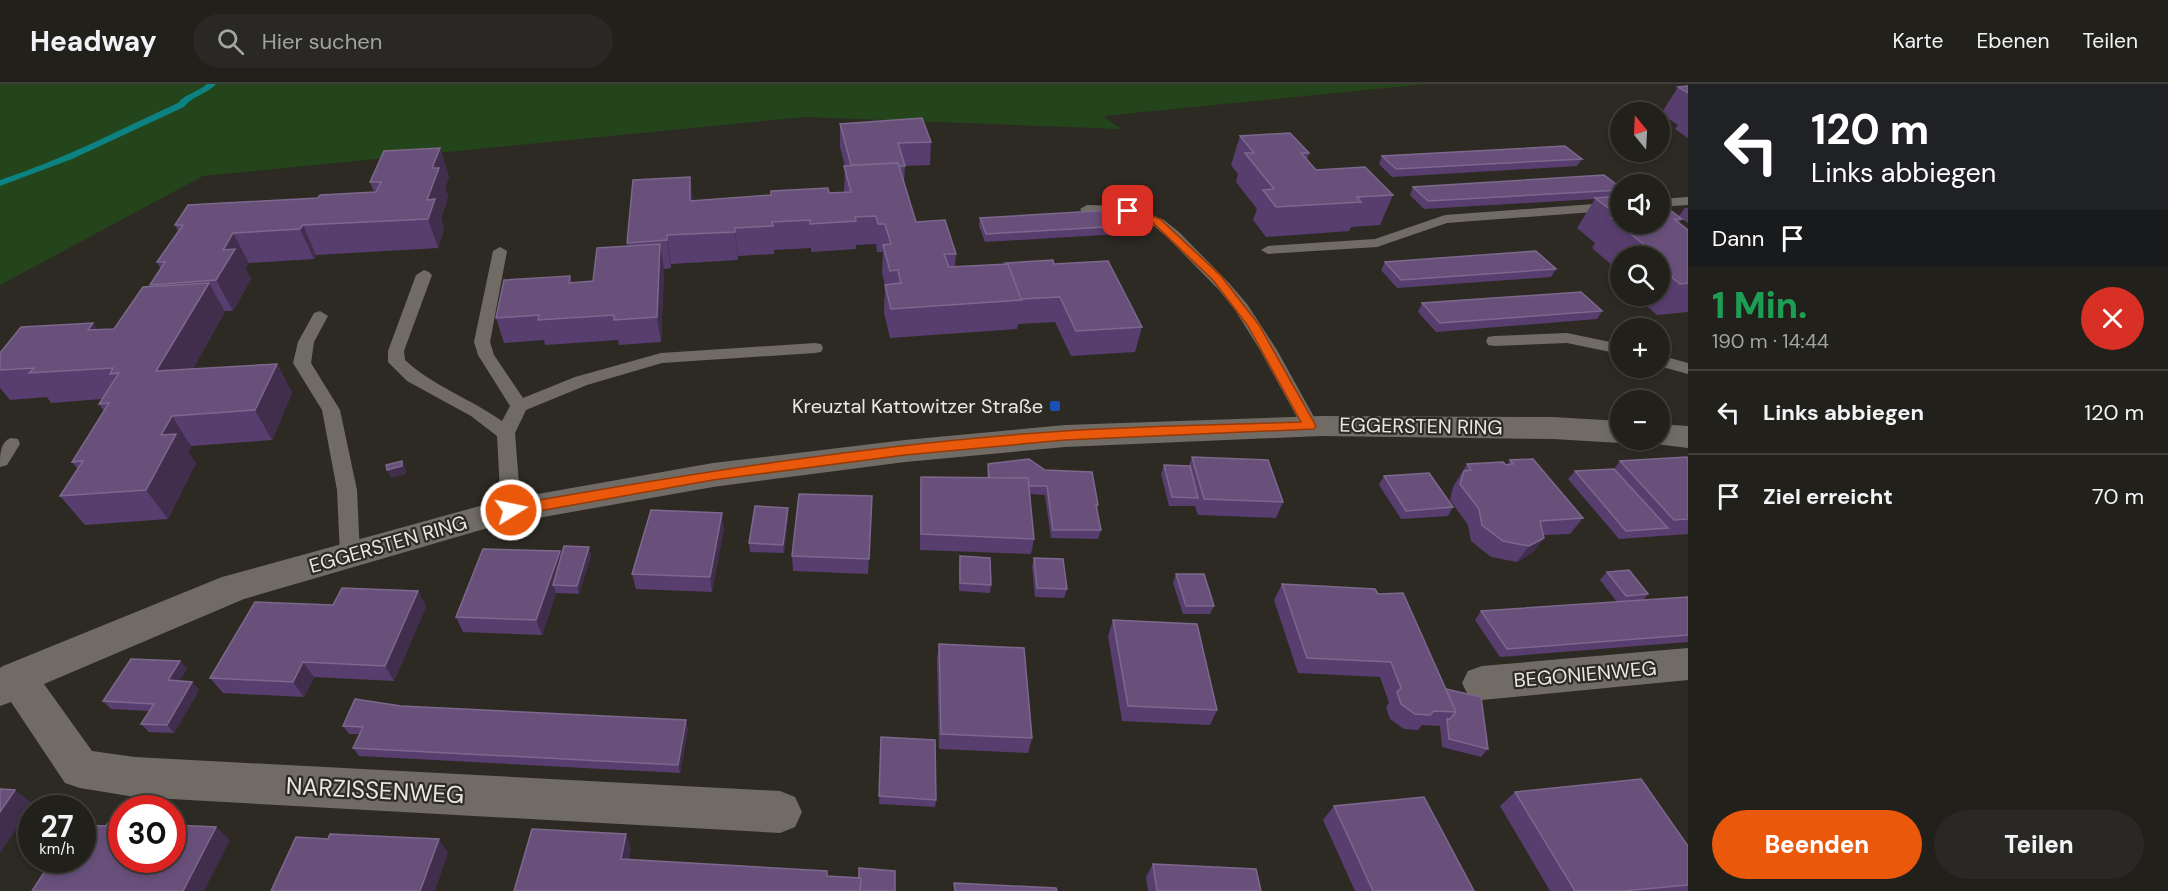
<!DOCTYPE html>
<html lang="de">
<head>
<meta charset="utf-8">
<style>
  :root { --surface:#22201b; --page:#2a2824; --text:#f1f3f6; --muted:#a2a3a3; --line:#3f3e3a; --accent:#ea580c }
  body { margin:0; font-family:"DM Sans",sans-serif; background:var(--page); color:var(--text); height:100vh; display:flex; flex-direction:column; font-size:22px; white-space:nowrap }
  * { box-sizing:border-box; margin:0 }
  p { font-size:20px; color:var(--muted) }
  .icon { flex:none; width:33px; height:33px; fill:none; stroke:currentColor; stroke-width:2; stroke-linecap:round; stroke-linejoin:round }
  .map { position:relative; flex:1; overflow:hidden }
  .panel { display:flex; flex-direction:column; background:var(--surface); width:480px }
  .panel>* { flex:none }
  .top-card { background:#202124; color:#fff; overflow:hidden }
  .needle { width:39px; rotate:342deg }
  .tools { position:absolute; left:1610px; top:18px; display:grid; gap:12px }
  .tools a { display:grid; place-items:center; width:60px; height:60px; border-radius:50%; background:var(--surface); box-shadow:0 3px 9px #0003,0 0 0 2px var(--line); font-size:30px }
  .speed { position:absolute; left:18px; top:711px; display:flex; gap:12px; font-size:30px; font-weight:700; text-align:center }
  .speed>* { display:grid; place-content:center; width:78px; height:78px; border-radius:50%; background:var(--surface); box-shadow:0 3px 9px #0003,0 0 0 2px var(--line); line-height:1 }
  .speed small { font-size:15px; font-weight:400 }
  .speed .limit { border:9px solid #d22; background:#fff; color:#111 }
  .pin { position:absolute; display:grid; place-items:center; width:51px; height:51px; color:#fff; margin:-26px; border-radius:12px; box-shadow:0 3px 9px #0006 }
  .me { position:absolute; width:66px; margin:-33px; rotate:80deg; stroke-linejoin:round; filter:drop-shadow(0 0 4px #0008) }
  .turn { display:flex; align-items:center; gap:21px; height:126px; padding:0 24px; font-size:27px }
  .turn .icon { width:78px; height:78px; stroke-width:2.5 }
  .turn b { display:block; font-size:42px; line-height:51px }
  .then { display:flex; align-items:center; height:57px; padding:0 24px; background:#0003; gap:12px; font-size:22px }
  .round { display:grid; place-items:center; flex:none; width:63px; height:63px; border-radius:32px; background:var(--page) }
  .summary { display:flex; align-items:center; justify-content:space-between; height:102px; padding:0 24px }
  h1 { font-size:36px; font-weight:800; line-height:45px; color:#1e9e55 }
  .primary-button { display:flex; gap:12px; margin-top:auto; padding:12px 24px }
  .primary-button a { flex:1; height:69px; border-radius:36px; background:var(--accent); color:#fff; font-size:24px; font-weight:800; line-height:69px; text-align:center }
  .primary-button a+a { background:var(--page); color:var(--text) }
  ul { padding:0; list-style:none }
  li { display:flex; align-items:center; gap:18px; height:84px; padding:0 24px; border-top:2px solid var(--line) }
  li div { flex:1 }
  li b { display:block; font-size:22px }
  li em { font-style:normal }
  header { display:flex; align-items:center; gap:36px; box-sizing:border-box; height:84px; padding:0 30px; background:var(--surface); border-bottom:2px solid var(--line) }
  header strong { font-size:28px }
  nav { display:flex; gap:33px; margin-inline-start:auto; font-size:21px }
  .search { width:420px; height:54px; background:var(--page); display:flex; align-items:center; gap:15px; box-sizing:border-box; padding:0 21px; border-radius:33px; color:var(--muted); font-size:22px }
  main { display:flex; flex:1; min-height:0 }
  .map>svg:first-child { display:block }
  .green { fill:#24451b }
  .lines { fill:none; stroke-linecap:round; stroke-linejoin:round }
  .stream { fill:#0d8283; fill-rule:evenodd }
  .lane { fill:#706c65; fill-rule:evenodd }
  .street { fill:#706c65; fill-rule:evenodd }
  .wall { fill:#583e6f }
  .shaded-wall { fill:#402e4c }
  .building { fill:#68507b; stroke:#7c688c; stroke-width:1.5 }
  .route { fill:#ea580c; stroke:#983908; stroke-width:1.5 }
  .transit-dot { fill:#1a4fb4; stroke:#2d2a24; stroke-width:2 }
  .labels { text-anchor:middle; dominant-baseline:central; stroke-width:4.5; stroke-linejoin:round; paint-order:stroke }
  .poi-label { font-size:20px; fill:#e9e7e3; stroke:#2d2a24; text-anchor:end }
  .street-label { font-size:20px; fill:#e9e7e3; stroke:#2d2a24 }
  .near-street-label { font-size:24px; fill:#e9e7e3; stroke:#2d2a24 }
</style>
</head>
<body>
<header>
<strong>Headway</strong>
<div class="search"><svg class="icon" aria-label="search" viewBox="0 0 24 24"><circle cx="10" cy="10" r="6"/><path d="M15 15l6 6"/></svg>Hier suchen</div>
<nav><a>Karte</a><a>Ebenen</a><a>Teilen</a></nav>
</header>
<main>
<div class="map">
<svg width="1688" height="807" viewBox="0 0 1688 807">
  <rect width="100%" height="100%" fill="#2d2a24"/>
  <!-- green -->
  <path class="green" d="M0,0H1426L1103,32L1121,45L804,33L203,92L0,201Z"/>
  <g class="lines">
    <!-- stream -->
    <path class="stream" d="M207,0H216C206,11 193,11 184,23L72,75L0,102V96C62,76 119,46 178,19C186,9 197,9 207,0Z"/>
    <!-- lane -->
    <g class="lane">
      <path d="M1688,113V121L1659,123V115Z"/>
      <path d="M1620,118V126L1447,139L1377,163L1268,170L1261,166L1268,162L1375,155L1445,131Z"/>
      <path d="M1087,121L1121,122L1143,127L1164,136L1179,148L1229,199L1247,220L1277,266L1319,342L1316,346L1310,348L1304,346L1260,266L1235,226L1218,205L1168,154L1154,142L1133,133L1082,128L1080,125Z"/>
      <path d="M500,163L507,167L490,258L494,271L523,314L575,293L661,269L815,259L821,260L823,264L821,268L815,269L662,279L587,301L526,326L515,349L521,426L518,431L511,433L504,431L501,426L497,352L471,332L407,297L388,278V267L416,191L424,186L429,188L432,191L404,267L405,276C433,302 471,315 502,337L510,322L478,271L474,258L493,167Z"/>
      <path d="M320,227L328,232L314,258L311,279L340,326L357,406L360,471L357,477L350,479L343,477L340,471L337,406L322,326L293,279L298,258L314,229Z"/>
      <path d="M1567,249L1620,260V270L1567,259L1494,262L1488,261L1486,257L1488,253L1494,252Z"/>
      <path d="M1659,271L1688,279V290L1659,282Z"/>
      <path d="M11,354L18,355L20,360L7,381L0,383C0,370 0,358 11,354Z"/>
    </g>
    <!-- street -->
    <g class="street">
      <path d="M1321,332L1553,333L1620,337V356H1631L1620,359L1553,355L1321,352L1065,363L905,378L713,403L498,441L244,515L44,600L92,667L135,673L780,707L795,713L802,728L795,743L780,749L135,713L80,704L65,699L11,618L0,622V584L3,582L222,493L498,417L713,379L905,356L1065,341Z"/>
      <path d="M1659,340L1688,342V364L1648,359L1646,356H1659Z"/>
      <path d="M1688,564V596L1482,616L1468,611L1462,599L1468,587L1482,582Z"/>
    </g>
  </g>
  <!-- wall -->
  <g class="wall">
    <path d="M1688,2V54L1675,45L1678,41L1661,30L1678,3Z"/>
    <path d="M840,40L931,58L930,81L905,82L904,99L916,138L956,170L955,183L1054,180L1142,243L1135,268L1071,272L1055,238L1018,240L1017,245L890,254L884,229L885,201L882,189L883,168H877L876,160L856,161V165L811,168V164L774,166V170L738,172V176L671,180V184L664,185L661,258L619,261L618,256L545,261L544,256L504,259L496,234L570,192L572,199L593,197L628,162L627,159L693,117L844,108L845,82L840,63Z"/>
    <path d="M1240,52L1309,69L1307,76L1316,86L1393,111L1380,141L1351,143L1349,147L1266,153L1253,136L1257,125L1236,98L1238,90L1231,81Z"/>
    <path d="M440,64L449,93L445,103L448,113L441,134L444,145L438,164L316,171L314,175L249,179L245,184L251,195L233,227H225L193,285L277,280L292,309L272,356L191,362L188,368L196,379L168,435L85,441L60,412L78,385L72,378L104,327L99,320L102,315L51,319L47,313L10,316L0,304V269L98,246L114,245L151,202L150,201L161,185L157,178L178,147L175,141L318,114L374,108L370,98Z"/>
    <path d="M1382,72L1582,75L1577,82L1392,93L1379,80Z"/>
    <path d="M1413,103H1620V109L1618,112L1659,118L1682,135L1679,139L1688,146V228L1657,231L1635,212H1659V172H1620V188L1592,164L1595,159L1577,144L1595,115L1424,125L1410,111Z"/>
    <path d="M1685,124H1688V139L1679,132Z"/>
    <path d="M980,134L1122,142L1120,150L985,158L979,142Z"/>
    <path d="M1385,178L1556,185L1551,193L1397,204L1381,186Z"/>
    <path d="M1422,219L1602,227L1597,235L1436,248L1418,228Z"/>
    <path d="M1627,237L1641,244H1621Z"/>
    <path d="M1192,373L1283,418L1276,434L1198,431L1195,422H1169L1161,390L1164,381L1189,382Z"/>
    <path d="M1688,374V450L1619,455L1568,395L1575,387L1614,385L1620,377Z"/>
    <path d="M1510,376L1583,434L1570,450L1544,451V454L1532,469L1517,478L1491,473L1471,457L1468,441L1450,416L1453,403L1467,380L1507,381Z"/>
    <path d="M988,380L1098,421L1097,426L1101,446L1098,455L1051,454L1045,411L1030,410L1034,455L1031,470L920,466V409L921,393L987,394Z"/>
    <path d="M1384,392L1453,423L1448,432L1401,435L1379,401Z"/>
    <path d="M872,412L868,490L793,487L792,472Z"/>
    <path d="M788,424V433L784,469L750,468L749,459Z"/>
    <path d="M724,444L712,508L636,505L632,490Z"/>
    <path d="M589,463L591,472L579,510L556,509L542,551L463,548L456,533L560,467L561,472Z"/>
    <path d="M960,472L991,501L990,509L959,507V481Z"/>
    <path d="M1034,474L1067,505L1064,514L1035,513L1032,482Z"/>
    <path d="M1607,488L1648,510L1643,516L1688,513V558L1500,573L1475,536L1481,527L1617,518L1600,496Z"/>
    <path d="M1176,490L1214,522L1210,530H1183L1173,499Z"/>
    <path d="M1282,500L1446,605L1488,665L1481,673L1442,663L1440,642L1422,641L1418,646L1404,645L1390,635L1386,623L1389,619L1380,593L1298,589L1274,516Z"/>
    <path d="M418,507L426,523L394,597L314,593L304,613L223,609L210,594Z"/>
    <path d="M1113,536L1217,626L1210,641L1122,637L1108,552Z"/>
    <path d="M939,560L1032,654L1028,669L939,665L937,575Z"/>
    <path d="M187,585L179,597L192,598L199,606L174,649L149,648L141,640L149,627L111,625L103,617Z"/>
    <path d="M401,622L688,644L680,689L359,672L353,664L360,650H349L343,642Z"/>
    <path d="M881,653L936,716L935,723L879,720Z"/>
    <path d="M1515,708L1688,762V807H1550L1500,722Z"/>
    <path d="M1334,722L1474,807H1355L1323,736Z"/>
    <path d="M1153,780L1261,807H1148L1146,793Z"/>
  </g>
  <!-- shaded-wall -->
  <g class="shaded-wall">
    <path d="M440,64L449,93L445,103L448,113L441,134L444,145L438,164L428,135L427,116L432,84Z"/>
    <path d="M690,93L694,121L690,117Z"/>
    <path d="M303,141L316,171L314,175L300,145Z"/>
    <path d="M735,144L738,172V176L735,148Z"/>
    <path d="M233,149L249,179L245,184L251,195L233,227L216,196L223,166Z"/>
    <path d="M667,151L671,180V184L667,156Z"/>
    <path d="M660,160L664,185L661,258L657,233Z"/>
    <path d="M209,199L225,228L175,317L156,287Z"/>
    <path d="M93,239L113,268L88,246Z"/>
    <path d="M277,280L292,309L272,356L255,326Z"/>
    <path d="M172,332L191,362L188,368L196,379L168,435L146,406L161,351Z"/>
    <path d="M402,377L406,386V390L391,394L387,386Z"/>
    <path d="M788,424V433L784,469L783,461Z"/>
    <path d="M722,429L724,444L712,508L710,493Z"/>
    <path d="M1544,454L1532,469L1517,478L1529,462Z"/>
    <path d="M589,463L591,472L579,510L577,502Z"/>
    <path d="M560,467L565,482L553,501L556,509L542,551L536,536Z"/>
    <path d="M418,507L426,523L394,597L385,582Z"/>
    <path d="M180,577L187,585L175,604L168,596Z"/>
    <path d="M303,578L314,593L304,613L293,598Z"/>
    <path d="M192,598L199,606L174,649L167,641Z"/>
    <path d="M686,636L688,644L680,689L678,681Z"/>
    <path d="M15,706L33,720L0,769V728Z"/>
    <path d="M216,743L230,756L204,807H183Z"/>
    <path d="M626,750L631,764L626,788L621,775Z"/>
    <path d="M439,755L448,769L435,807H420Z"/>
  </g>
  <!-- building -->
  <g class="building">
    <path d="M1688,2V9L1678,3Z"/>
    <path d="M922,34L931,58L898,59L905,82H899L898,79L851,81L840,40Z"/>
    <path d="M1290,49L1309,69H1301L1316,86L1365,83L1393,111L1357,113L1361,118L1276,123L1263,106L1274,105L1245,69H1254L1240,52Z"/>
    <path d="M1565,62L1582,75L1396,85L1382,72Z"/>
    <path d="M440,64L432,84H439L427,116L435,115L428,135L303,141L300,145L233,149L223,166L235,165L216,196L150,201L165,178H157L183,141H175L188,121L318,114L320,111L376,108L381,98H370L384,67Z"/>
    <path d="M898,79L916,138L945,136L956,170H944L949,183L1008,180L1022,216L891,225L885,201L901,199L898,186L890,187L883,161L891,160L885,140H878L876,132L855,133L856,137L810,140V136L772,138L773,142L735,144V148L667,151V156L627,159L633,96L690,93V117L771,111V107L828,104L829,109L851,108L844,82Z"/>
    <path d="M1604,91L1620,103V106L1428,117L1413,103Z"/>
    <path d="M1620,112V140H1659V118L1682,135H1674L1688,146V199L1680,200L1659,183V179L1666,178L1611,134L1620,133L1595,114Z"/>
    <path d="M1113,126L1122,142L986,150L980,134Z"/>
    <path d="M660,160L657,233L614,236V231L538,236L539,231L496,234L504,196L570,192L569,199L593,197L597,164Z"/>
    <path d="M1536,167L1556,185L1401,196L1385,178Z"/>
    <path d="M1053,176L1054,180L1108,177L1142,243L1076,247L1060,213L1021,215L1008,180L1006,179Z"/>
    <path d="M209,199L156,287L277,280L255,326L172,332L161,351L176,350L146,406L60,412L83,377L72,378L109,319L99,320L119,289L110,290L113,284L29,289L34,284L0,286V269L21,243L93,239L88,246L114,245L143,203Z"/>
    <path d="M1581,208L1602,227L1440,239L1422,219Z"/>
    <path d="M1633,236L1641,244H1635L1627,237Z"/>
    <path d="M1192,373L1268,376L1283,418L1204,415Z"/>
    <path d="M1687,373L1688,374V435L1674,436L1620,377Z"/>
    <path d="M1029,375L1045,386L1092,388L1098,421H1096L1101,446H1053L1047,402H1029L1028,394H989L988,380Z"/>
    <path d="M1533,375L1583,434L1540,437L1544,454L1529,462L1503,457L1482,441L1479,425L1460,400L1464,387L1471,386L1467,380L1503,378L1506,381L1513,380L1510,376Z"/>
    <path d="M402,377V382L387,386L386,381Z"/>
    <path d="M1164,381L1190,382L1198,414L1172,413Z"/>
    <path d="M1614,385L1668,444L1626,447L1575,387Z"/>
    <path d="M1429,389L1453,423L1406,427L1384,392Z"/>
    <path d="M921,393L1028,394L1034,455L921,450Z"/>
    <path d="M799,410L872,412L869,475L792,472Z"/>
    <path d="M755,422L788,424L783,461L749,459Z"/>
    <path d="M651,426L722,429L710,493L632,490Z"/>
    <path d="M564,462L589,463L577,502L553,501Z"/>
    <path d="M483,465L560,467L536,536L456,533Z"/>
    <path d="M960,472L990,474L991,501L960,499Z"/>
    <path d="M1034,474L1063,475L1067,505L1037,504Z"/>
    <path d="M1629,486L1648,510L1626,512L1607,488Z"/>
    <path d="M1176,490H1204L1214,522H1186Z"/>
    <path d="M1282,500L1375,505L1378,510L1403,509L1456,628L1434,627L1430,631L1415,630L1401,620L1397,608L1401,604L1391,578L1307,574Z"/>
    <path d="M342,504L418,507L385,582L303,578L293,598L210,594L255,518L333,521Z"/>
    <path d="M1688,513V551L1507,565L1481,527Z"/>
    <path d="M1113,536L1197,540L1217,626L1128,622Z"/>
    <path d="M939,560L1024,564L1032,654L941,650Z"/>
    <path d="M131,575L180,577L168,596L192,598L167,641L141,640L154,620L103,617Z"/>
    <path d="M1446,605L1481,613L1488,665L1449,655L1447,635H1450L1456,628Z"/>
    <path d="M355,615L401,622L686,636L678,681L353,664L363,643L343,642Z"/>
    <path d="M881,653L935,656L936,716L879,712Z"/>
    <path d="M1641,695L1688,762V801L1623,807H1575L1515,708Z"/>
    <path d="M0,705L15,706L0,728Z"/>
    <path d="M1424,713L1474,807H1373L1334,722Z"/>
    <path d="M108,739H122V776H172V741L216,743L183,807H32L52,776H82V741L106,742Z"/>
    <path d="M532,745L626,750L621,775L827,787V792L861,794L860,807H514Z"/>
    <path d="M330,750L439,755L420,807H271L296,753L328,755Z"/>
    <path d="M1153,780L1256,785L1261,807H1157Z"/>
    <path d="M859,784L895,787V807H860L861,794H859Z"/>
    <path d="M954,799L1056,804L1057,807H955Z"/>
  </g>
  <!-- route -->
  <path class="route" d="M1128,124L1160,135L1221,192L1259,241L1316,342L1314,345L1065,356L905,371L713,396L511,432L504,426L511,421C695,389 879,359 1065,347C1143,342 1222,341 1301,338L1248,242L1213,196L1153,139L1124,129L1123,127Z"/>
  <!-- markers -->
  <rect class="transit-dot" x="1049" y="316" width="12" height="12" rx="3"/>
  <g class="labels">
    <!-- poi labels -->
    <g class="poi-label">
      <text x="1043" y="322">Kreuztal Kattowitzer Straße</text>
    </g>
    <!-- street labels -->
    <g class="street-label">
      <text transform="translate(1421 342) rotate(1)">EGGERSTEN RING</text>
      <text transform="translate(388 460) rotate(-16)">EGGERSTEN RING</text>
      <text transform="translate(1585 590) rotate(-5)">BEGONIENWEG</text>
    </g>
    <!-- near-street labels -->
    <g class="near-street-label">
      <text transform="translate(375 706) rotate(3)">NARZISSENWEG</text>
    </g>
  </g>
</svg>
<div class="tools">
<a><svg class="needle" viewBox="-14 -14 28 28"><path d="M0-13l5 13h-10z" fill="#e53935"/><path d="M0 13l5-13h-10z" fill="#a2a3a3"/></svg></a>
<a><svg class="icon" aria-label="sound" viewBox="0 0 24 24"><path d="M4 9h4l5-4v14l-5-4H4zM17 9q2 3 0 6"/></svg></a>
<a><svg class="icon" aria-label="search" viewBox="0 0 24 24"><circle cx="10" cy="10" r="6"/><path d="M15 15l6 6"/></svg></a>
<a>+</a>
<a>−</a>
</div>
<div class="speed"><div>27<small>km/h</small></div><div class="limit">30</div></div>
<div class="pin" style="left:1128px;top:127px;background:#d93025"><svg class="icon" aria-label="arrive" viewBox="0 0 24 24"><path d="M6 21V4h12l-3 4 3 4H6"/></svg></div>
<svg class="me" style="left:511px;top:426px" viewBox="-20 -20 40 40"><circle r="17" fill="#ea580c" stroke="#fff" stroke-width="3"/><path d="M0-11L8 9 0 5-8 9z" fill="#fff"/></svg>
</div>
<section class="panel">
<div class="top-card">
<div class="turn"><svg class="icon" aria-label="left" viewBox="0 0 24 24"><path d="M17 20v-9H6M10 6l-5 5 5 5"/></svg><div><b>120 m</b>Links abbiegen</div></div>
<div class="then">Dann<svg class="icon" aria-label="arrive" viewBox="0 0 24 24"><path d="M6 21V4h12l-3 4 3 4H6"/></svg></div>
</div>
<div class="summary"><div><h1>1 Min.</h1><p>190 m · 14:44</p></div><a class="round" style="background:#d93025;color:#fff"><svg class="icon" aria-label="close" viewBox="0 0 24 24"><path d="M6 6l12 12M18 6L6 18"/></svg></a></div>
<ul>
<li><svg class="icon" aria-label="left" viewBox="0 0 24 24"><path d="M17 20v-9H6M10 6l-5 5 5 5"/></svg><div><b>Links abbiegen</b></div><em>120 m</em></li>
<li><svg class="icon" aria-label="arrive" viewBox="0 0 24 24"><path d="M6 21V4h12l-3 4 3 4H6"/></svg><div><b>Ziel erreicht</b></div><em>70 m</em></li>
</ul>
<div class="primary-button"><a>Beenden</a><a>Teilen</a></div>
</section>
</main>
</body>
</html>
